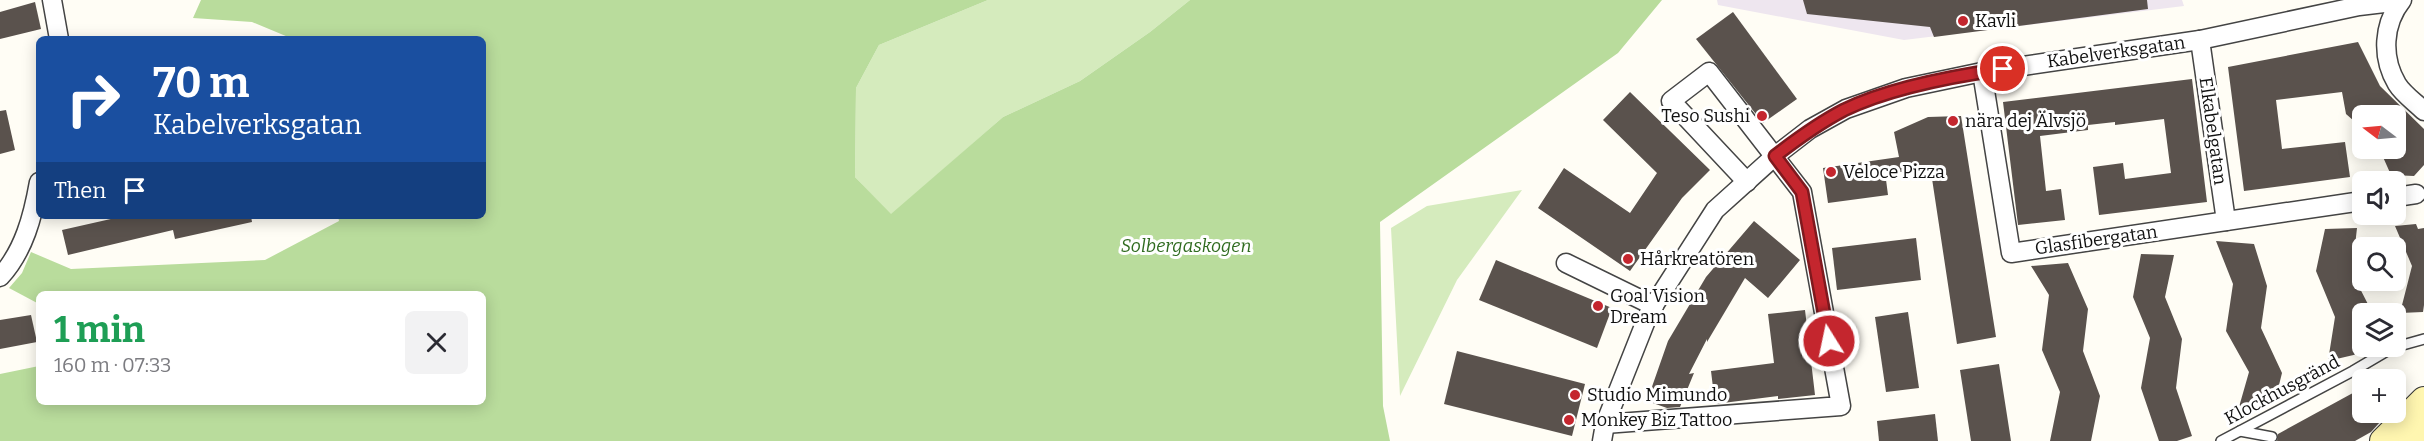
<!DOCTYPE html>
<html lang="en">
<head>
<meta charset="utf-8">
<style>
  :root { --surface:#fff; --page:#f2f2f3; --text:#2b2b33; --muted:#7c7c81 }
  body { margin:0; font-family:Bitter,serif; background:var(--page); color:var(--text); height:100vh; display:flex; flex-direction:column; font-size:22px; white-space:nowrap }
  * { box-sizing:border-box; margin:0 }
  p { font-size:20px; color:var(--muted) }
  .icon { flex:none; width:33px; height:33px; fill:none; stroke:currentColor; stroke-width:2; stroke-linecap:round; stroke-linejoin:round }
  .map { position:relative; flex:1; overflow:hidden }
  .side { position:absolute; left:36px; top:291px; width:450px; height:114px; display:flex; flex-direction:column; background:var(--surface); border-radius:9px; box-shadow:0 3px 15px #0003 }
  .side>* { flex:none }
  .banner { position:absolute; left:36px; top:36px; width:450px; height:183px; border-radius:9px; box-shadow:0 3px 15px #0003; background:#1a4fa0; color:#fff; overflow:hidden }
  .needle { width:39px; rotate:286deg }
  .fabs { position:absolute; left:2352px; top:105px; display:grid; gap:12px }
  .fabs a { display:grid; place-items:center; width:54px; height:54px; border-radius:9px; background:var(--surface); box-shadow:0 3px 15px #0003; font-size:30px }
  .pin { position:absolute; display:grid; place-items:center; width:51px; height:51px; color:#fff; margin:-26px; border:3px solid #fff; border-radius:50%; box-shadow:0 2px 6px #0007 }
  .me { position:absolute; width:66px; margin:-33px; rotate:350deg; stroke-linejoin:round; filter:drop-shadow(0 0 4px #0008) }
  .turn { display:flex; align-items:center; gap:21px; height:126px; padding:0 18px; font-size:27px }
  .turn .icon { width:78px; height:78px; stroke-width:2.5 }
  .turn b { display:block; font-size:42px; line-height:51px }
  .then { display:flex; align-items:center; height:57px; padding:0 18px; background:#0003; gap:12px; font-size:22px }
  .round { display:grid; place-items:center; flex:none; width:63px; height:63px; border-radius:9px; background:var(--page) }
  .head { display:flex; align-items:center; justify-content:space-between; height:102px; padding:0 18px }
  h1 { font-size:36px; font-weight:700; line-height:45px; color:#1e9e55 }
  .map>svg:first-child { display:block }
  .industrial { fill:#eee6ef }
  .green { fill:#d5ebbd }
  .forest { fill:#b9dc9c }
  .building { fill:#5a524d }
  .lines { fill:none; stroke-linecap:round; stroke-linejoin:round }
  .lane-casing { stroke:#444; stroke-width:12 }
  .street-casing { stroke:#444; stroke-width:21 }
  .secondary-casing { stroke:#333; stroke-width:28 }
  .lane { stroke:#fff; stroke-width:9 }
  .street { stroke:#fff; stroke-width:18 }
  .secondary { stroke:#fff6b0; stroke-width:26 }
  .route-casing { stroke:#7f191e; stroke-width:15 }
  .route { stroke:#c4262e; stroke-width:10 }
  .poi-dot { fill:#c4262e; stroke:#fff; stroke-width:2 }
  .labels { text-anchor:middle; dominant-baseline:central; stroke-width:6; stroke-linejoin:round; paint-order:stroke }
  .poi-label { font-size:18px; fill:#111; stroke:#fff; text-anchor:start }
  .street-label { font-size:18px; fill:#111; stroke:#fff }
  .park-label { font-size:18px; font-style:italic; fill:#2f6b1f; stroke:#fff }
</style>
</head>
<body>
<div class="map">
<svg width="2424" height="441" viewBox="0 0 2424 441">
  <rect width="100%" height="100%" fill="#fffdf5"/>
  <!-- industrial -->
  <path class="industrial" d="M1717,0H2182L2184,6L1904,40L1718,5Z"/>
  <!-- green -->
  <g class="green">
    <path d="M988,0H1190L1150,32L1080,81L1003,117L891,215L855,177L856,88L879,45Z"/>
    <path d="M1522,190L1457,280L1400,396L1391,228L1427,206Z"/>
  </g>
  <!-- forest -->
  <path class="forest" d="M201,0H988L879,45L856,88L855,177L891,214L1003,117L1080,81L1150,32L1190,0H1662L1618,53L1380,222L1383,406L1390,441H0V374L39,366V402H483V294H39V304L9,288L22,273L31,252L71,269L265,260L339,221L338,216H483V39H293L252,22L193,18Z"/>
  <!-- building -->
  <g class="building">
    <path d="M1803,0H2147L2148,9L1934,37L1930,27L1807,14Z"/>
    <path d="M35,2L41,29L0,39V12Z"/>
    <path d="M1733,12L1797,99L1763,123L1696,39Z"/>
    <path d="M2358,42L2380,86L2424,129V165L2414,176L2391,175L2379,148H2396V116H2362V128L2346,114L2342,92L2276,100L2282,149L2345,142L2350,177L2244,191L2228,67Z"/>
    <path d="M2192,79L2207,202L2099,215L2093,167L2123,163L2125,179L2171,173L2164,119L2115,125V122L2088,125V130L2040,136L2046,191L2061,189L2065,220L2018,225L2003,102Z"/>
    <path d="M1630,92L1710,170L1682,198L1630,271L1538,208L1564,168L1630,213L1657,173L1603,120Z"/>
    <path d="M6,110L15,150L0,154V111Z"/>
    <path d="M1961,116L1996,337L1957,344L1931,172H1885L1888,195L1828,203L1823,168L1899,157L1894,132L1928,117Z"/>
    <path d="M124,216H251L252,222L175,239L173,230L68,255L62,230Z"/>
    <path d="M1754,221L1800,260L1768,298L1745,278L1707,342V339L1689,374L1694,373L1680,407L1667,408L1647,401L1668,341L1706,277Z"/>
    <path d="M2416,224L2418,229L2424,228V305L2423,312L2400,313L2412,266L2395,226Z"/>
    <path d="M2357,228L2352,273L2373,314H2362V353L2328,361L2335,317L2316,271L2325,229Z"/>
    <path d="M1916,238L1921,280L1837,290L1832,248Z"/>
    <path d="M2216,241L2254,244L2267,286L2261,328L2282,373L2275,401L2237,414L2249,372L2226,331L2233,284Z"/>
    <path d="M2141,254L2174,255L2165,297L2182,339L2176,388L2192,436L2177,441H2159L2141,388L2150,338L2133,297Z"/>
    <path d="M1496,260L1612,308L1597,348L1479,300Z"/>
    <path d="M2068,263L2088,309L2083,351L2100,396L2091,441H2050L2060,392L2042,350L2049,295L2031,266Z"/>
    <path d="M1805,310L1815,395L1778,399V396L1715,404L1711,371L1774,363L1768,314Z"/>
    <path d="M1908,312L1919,388L1886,392L1875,317Z"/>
    <path d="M31,315L37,342L0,349V320Z"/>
    <path d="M1457,351L1585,384L1572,436L1444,404Z"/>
    <path d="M1999,364L2011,441H1971L1960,370Z"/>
    <path d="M2362,388V412H2389L2371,432L2355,441H2277L2278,434Z"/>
    <path d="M1935,414L1938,441H1879L1877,421Z"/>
  </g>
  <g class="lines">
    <defs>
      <g id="lane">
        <path d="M2240,431L2272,437"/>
        <path d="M2221,441L2353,371L2392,348L2424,339"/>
      </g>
      <g id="street">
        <path d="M52,0L59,39"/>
        <path d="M2402,0C2383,24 2381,57 2397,84C2403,94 2416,103 2424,111"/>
        <path d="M2200,40L2226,221"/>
        <path d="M1982,72L2011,253L2362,201"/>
        <path d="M2396,197L2416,194"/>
        <path d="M1566,263L1654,306"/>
        <path d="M0,277C24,251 33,216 39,182"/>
        <path d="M1605,424L1841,406L1802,192L1709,72L1671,101L1747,182"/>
        <path d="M1602,441L1605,424L1649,313L1715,210L1775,156L1810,129L1846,109L1906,88L1982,72L2200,40L2359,6L2401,1"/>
      </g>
      <g id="secondary">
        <path d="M2383,441L2424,400"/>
        <path d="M2407,441L2424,426"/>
      </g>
    </defs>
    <!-- lane casing -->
    <use href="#lane" class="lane-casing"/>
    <!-- street casing -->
    <use href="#street" class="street-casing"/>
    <!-- secondary casing -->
    <use href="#secondary" class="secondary-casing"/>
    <!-- lane -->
    <use href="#lane" class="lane"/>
    <!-- street -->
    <use href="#street" class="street"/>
    <!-- secondary -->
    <use href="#secondary" class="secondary"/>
  </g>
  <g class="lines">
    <defs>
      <path id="route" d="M1829,341L1802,192L1775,156C1797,139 1819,123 1844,110C1889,88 1954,76 2003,69"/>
    </defs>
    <!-- route casing -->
    <use href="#route" class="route-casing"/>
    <!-- route -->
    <use href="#route" class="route"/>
  </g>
  <!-- markers -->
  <g class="poi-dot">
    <circle cx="1963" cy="21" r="6"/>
    <circle cx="1762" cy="116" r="6"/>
    <circle cx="1953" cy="121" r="6"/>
    <circle cx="1831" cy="172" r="6"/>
    <circle cx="1628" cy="259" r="6"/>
    <circle cx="1598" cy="306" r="6"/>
    <circle cx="1575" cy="395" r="6"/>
    <circle cx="1569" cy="420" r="6"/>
  </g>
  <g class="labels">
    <!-- poi labels -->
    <g class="poi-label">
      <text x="1975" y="21">Kavli</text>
      <text x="1750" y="116" text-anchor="end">Teso Sushi</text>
      <text x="1965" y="121">nära dej Älvsjö</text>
      <text x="1843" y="172">Veloce Pizza</text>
      <text x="1640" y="259">Hårkreatören</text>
      <text x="1610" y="296">Goal Vision<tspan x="1610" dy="21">Dream</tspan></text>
      <text x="1587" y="395">Studio Mimundo</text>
      <text x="1581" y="420">Monkey Biz Tattoo</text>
    </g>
    <!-- street labels -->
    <g class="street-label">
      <text transform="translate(2116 52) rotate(-8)">Kabelverksgatan</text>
      <text transform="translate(2213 131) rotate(82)">Elkabelgatan</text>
      <text transform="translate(2096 240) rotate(-8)">Glasfibergatan</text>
      <text transform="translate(2282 390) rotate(-28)">Klockhusgränd</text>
    </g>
    <!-- park labels -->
    <g class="park-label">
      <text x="1186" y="246">Solbergaskogen</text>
    </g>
  </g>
</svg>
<div class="fabs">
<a><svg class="needle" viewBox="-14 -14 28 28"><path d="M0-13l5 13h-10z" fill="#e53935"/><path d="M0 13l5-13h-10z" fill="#7c7c81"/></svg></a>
<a><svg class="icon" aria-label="sound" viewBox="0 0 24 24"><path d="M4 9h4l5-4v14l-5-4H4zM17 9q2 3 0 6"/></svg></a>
<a><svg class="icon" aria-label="search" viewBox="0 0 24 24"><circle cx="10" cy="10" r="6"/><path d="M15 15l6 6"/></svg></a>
<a><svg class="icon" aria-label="layers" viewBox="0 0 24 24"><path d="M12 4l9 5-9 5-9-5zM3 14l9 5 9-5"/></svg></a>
<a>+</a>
</div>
<div class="pin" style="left:2003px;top:69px;background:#d93025"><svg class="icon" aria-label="arrive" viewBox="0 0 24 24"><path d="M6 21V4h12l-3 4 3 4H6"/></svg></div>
<svg class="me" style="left:1829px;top:341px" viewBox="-20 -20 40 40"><circle r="17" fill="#c4262e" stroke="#fff" stroke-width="3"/><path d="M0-11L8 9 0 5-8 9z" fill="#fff"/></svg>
<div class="banner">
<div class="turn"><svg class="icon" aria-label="right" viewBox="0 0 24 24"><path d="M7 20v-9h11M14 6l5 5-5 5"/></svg><div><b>70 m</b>Kabelverksgatan</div></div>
<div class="then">Then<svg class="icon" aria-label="arrive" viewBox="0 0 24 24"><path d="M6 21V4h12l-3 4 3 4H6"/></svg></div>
</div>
<section class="side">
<div class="head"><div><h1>1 min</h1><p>160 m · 07:33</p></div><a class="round"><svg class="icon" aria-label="close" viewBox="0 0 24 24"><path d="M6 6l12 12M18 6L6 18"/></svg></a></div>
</section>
</div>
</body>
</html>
